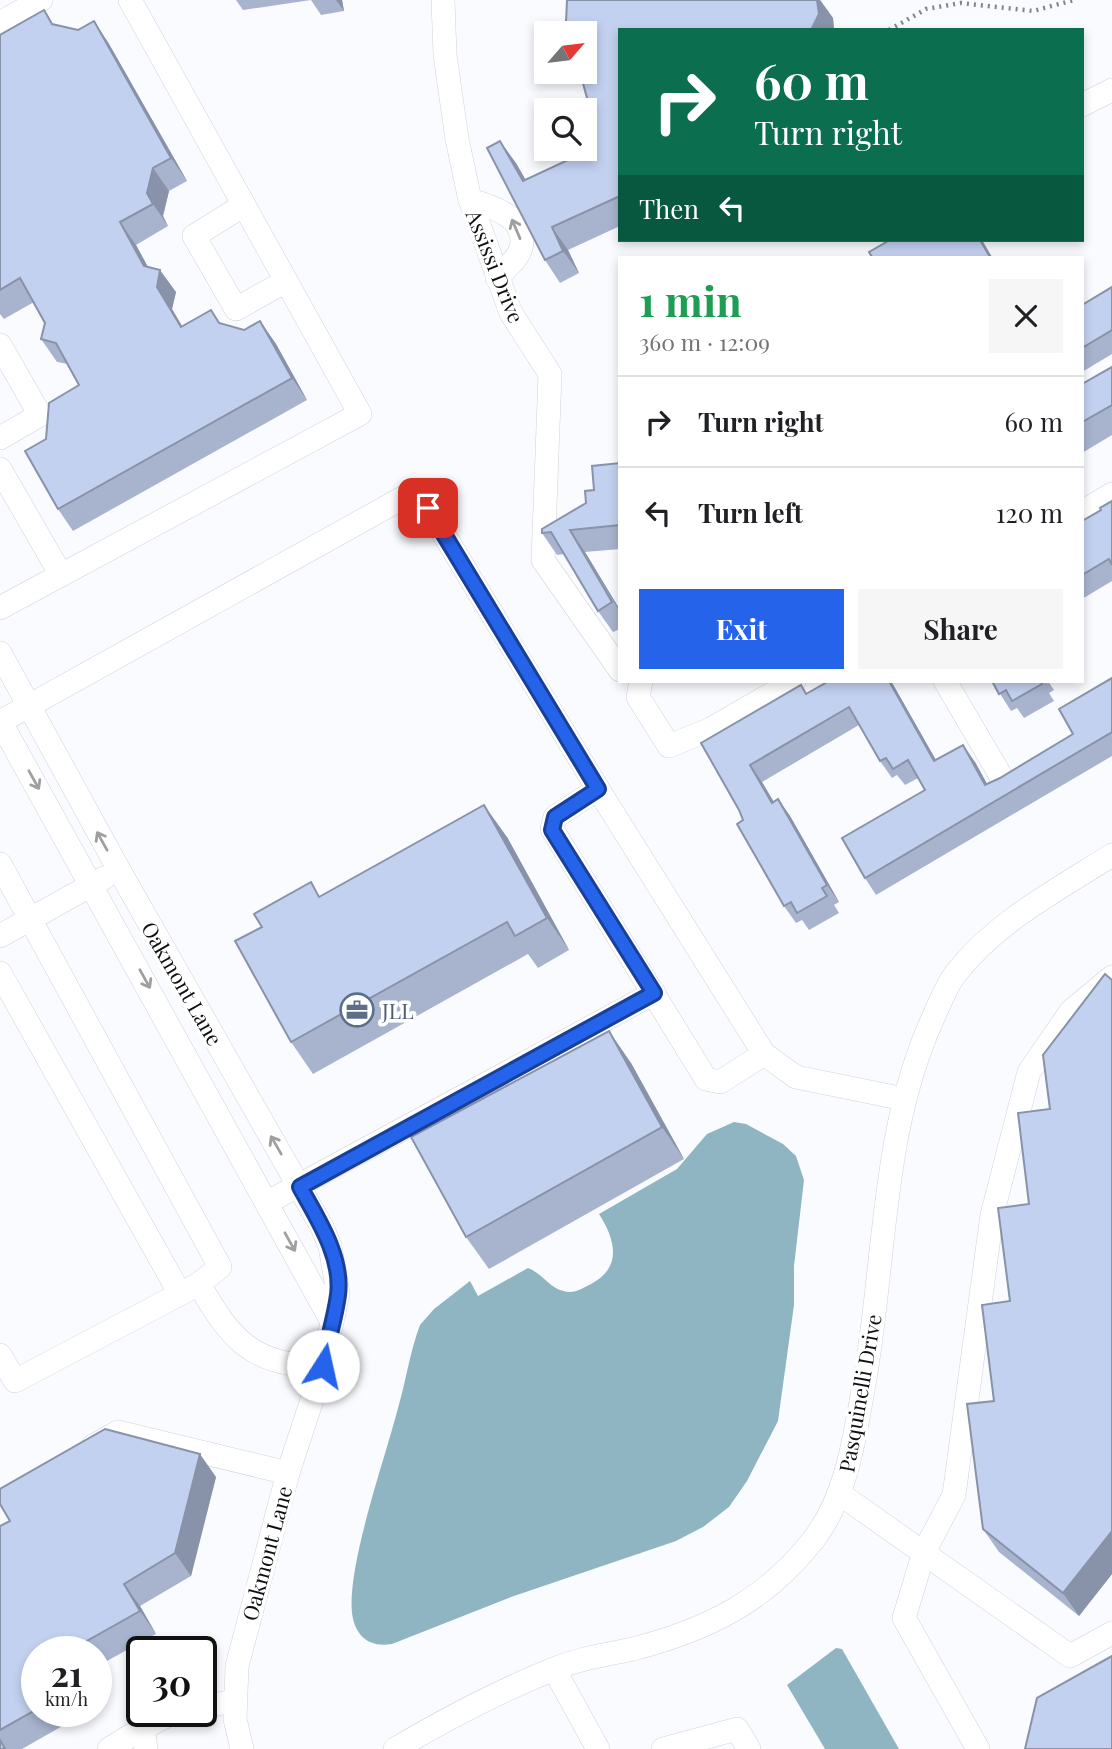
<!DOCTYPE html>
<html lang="en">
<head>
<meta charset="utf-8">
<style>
  :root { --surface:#fff; --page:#f6f6f6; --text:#202124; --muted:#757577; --line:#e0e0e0; --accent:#2563eb }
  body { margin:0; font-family:"Playfair Display",serif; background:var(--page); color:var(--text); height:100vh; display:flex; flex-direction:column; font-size:26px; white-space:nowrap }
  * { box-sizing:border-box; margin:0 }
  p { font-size:23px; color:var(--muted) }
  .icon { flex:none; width:38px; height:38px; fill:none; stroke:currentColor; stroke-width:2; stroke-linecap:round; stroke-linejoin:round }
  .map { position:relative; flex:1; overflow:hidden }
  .sheet { position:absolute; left:618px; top:256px; width:466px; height:427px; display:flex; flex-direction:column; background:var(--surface); border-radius:0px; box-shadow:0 4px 10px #0003 }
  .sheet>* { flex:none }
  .banner { position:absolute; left:618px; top:28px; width:466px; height:214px; border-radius:0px; box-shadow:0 4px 10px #0003; background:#0b6e4f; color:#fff; overflow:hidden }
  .needle { width:46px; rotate:62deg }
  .controls { position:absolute; left:534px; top:21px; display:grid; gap:14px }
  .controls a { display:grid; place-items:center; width:63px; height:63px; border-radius:0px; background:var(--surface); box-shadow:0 4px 10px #0003; font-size:35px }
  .speed { position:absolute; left:21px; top:1636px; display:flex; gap:14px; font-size:35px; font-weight:700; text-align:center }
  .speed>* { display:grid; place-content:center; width:91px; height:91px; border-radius:50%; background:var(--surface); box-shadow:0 4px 10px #0003; line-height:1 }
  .speed small { font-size:18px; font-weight:400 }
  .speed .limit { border:4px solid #111; border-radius:10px; background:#fff; color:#111 }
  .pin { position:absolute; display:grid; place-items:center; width:60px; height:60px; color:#fff; margin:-30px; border-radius:14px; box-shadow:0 4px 10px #0006 }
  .me { position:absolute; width:77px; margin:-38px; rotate:10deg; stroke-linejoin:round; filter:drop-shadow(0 0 5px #0008) }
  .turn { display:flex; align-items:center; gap:24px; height:147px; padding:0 21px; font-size:32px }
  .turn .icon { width:91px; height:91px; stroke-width:2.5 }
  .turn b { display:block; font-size:49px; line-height:60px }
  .then { display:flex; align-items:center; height:66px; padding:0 21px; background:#0003; gap:14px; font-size:26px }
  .round { display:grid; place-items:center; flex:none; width:74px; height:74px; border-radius:0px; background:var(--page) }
  .summary { display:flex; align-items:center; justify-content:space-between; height:119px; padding:0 21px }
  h1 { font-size:42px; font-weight:700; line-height:52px; color:#1e9e55 }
  .button { display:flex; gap:14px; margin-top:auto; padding:14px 21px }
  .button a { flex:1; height:80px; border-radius:0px; background:var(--accent); color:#fff; font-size:28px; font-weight:700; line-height:80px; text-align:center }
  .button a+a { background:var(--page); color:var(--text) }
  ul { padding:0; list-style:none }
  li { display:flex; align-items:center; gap:21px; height:91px; padding:0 21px; border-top:2px solid var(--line) }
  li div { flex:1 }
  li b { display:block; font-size:26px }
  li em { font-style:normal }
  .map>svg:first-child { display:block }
  .water { fill:#8fb5c3 }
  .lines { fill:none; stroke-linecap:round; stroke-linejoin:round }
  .minor-casing { stroke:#d0d3d9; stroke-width:24 }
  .path { stroke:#848588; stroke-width:4.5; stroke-dasharray:2 5; stroke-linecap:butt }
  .minor { stroke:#fff; stroke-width:23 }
  .wall { fill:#a8b4ce }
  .shaded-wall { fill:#8892a8 }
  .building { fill:#c3d1f0; stroke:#8892a8; stroke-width:2 }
  .oneway { stroke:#9f9fa0 }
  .route-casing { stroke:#184099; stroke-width:18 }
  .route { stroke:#2563eb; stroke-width:12 }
  .labels { text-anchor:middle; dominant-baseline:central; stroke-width:7; stroke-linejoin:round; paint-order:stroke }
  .street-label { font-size:21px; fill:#0f1012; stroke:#fff }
  .service-label { font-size:21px; fill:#4e5e75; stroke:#fff; text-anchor:start }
</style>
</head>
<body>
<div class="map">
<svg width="1112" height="1749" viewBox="0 0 1112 1749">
  <rect width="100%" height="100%" fill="#f9fbff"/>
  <!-- water -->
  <g class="water">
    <path d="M734,1122L746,1124L783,1144L796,1156L804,1180L794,1266V1305L778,1421L747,1481L729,1507L703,1527L676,1541L511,1597L392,1644C369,1648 355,1636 352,1613C347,1565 385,1459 398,1408C406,1381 410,1351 420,1325L434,1309L470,1281L478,1296L528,1268C544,1274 550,1291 570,1292C577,1292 585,1287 591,1284C623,1267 615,1239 599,1214L677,1169L707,1134Z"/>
    <path d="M836,1648L842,1649L899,1749H825L787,1685Z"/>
  </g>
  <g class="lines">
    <defs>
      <g id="minor">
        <path d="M443,0L445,55L457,139L470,200L511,313L550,374L543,560L620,670"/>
        <path d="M0,23L41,0"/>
        <path d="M1082,105L1112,90"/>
        <path d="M470,200C490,206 529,217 521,248C518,259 504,270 497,278"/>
        <path d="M244,205L194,236L236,309L286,281"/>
        <path d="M0,345L40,415L0,438"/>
        <path d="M0,469L61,575"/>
        <path d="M1082,512L1112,494"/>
        <path d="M0,608L360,414L130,0"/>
        <path d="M0,653L119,870L322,1227L330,1246L338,1293L323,1366L288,1473L237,1666L235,1719L242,1749"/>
        <path d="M641,681L638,697L669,746L711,729L794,681"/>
        <path d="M945,681L1005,783"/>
        <path d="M0,721L331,1320"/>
        <path d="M0,722L417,490L598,789L555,817L552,829L706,1079L720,1082L764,1054L796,1077L904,1099"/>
        <path d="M598,789L764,1054"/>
        <path d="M0,864L220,1267L199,1284L15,1381L0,1355"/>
        <path d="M0,936L104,878"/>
        <path d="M0,973L179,1292"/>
        <path d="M268,1202L654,993"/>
        <path d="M199,1284C232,1342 254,1366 323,1366"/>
        <path d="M93,1446L118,1432L288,1473"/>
        <path d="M840,1494L1070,1656L1112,1633"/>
        <path d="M554,1669L598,1749"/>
        <path d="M201,1707L234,1701"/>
        <path d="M109,1749L143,1728"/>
        <path d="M146,1749L143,1728L175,1712"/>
        <path d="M395,1749C446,1719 499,1691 554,1669C580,1658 606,1655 633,1649C707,1630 766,1601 814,1539C846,1497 854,1441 863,1390C886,1266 880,1134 933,1018C940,1003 946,986 956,973C997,921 1057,890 1112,855"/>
        <path d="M663,1749L737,1729L749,1749"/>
        <path d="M978,1749L904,1618L924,1552L954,1495L992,1215L1029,1072L1071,1011L1112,977"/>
      </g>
    </defs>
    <!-- minor casing -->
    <use href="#minor" class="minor-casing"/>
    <!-- path -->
    <path class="path" d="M889,30L926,9L961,3L1033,11L1074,0"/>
    <!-- minor -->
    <use href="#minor" class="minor"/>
  </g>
  <!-- wall -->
  <g class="wall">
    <path d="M236,0H342L344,11L321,15L311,0L243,10Z"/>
    <path d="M567,0H820L833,18L834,30H620V226L568,250L579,273L560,283L545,260L516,163L525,180L583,153L595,128Z"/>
    <path d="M94,21L109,44L187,181L169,191L163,216L168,226L136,245L148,267L176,292L172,309L182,326L211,310L220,323L244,330L260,321L276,344L307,400L73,531L58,509L46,439L79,385L68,364L57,362L41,339L45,323L34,302L4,319L0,314V35L54,25L78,30Z"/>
    <path d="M1112,287V354L1082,372V305Z"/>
    <path d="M1112,367V435L1082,453V384Z"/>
    <path d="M620,463V549L585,552L620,610V629L613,632L598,611L564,554L557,555L542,533L586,503L594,490Z"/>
    <path d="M1112,501V581L1082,599V521L1101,510Z"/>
    <path d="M1112,678V756L876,895L865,878L925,790L918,778L905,785L897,775L892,778L880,761L859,725L762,782L774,802L778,799L790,816L839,902L834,905L839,913L809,930L802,920L796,923L784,906L739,810L701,743L801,685L807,694L829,681H891L936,760L975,762L987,784L1000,778L1073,734Z"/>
    <path d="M992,681H1048L1054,690L1049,693L1054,701L1024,718L1017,708L1011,711Z"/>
    <path d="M507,837L569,950L538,968L528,954L313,1074L291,1042L262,927L321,896Z"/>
    <path d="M1112,980V1574L1079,1616L999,1552L983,1529L994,1401L1010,1301L1050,1109Z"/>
    <path d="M631,1063L684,1159L489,1269L466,1237Z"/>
    <path d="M216,1477L191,1576L140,1606L156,1634L96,1667V1652H37V1712H87L22,1749H0V1526Z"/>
  </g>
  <!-- shaded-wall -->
  <g class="shaded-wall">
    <path d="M336,0H342L344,11Z"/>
    <path d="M817,0H820L833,18L834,30L813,29Z"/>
    <path d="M94,21L109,44L187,181L171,158Z"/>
    <path d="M500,141L516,163L539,203L523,181Z"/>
    <path d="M153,168L169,191L163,216L168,226L153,204L147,193Z"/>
    <path d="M120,222L136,245L157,284L160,270L176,292L172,309L196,350L181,327L144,266Z"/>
    <path d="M552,227L568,250L579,273L563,251Z"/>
    <path d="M980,240H982L992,257H990Z"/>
    <path d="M260,321L276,344L307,400L292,378Z"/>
    <path d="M570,530L585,552L620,610V612Z"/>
    <path d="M889,681H891L946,778L934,761Z"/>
    <path d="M963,745L975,762L997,802L985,785Z"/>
    <path d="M750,765L762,782L784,820L772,803Z"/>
    <path d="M778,799L790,816L839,902L827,885Z"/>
    <path d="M484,805L507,837L569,950L547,918Z"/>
    <path d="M609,1031L631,1063L684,1159L662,1127Z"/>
    <path d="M200,1454L216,1477L191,1576L175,1553Z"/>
    <path d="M1112,1531V1574L1079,1616L1063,1593Z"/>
    <path d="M124,1584L140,1606L156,1634L140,1611Z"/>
  </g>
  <!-- building -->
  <g class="building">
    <path d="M567,0H817L819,14L811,30H620V196L552,227L563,251L545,260L487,148L500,141L523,181L583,153L595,128L580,72H584V33H569L566,22Z"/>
    <path d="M44,10L52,24L78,30L94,21L171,158L153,168L147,193L153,204L120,222L144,266L160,270L157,287L181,327L211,310L219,323L244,330L260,321L292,378L58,509L25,451L46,439L49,403L79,385L56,343L41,339L45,323L20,278L0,290V35Z"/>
    <path d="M890,240H980L990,257H872L869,252Z"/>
    <path d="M1112,287V330L1082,348V305Z"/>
    <path d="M1112,367V405L1082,422V384Z"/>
    <path d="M620,463V525L570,530L612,602L598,611L551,532L542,533V529L586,503L585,491L594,490L592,466Z"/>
    <path d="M1112,501V565L1109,559L1082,575V521L1101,510L1100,508Z"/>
    <path d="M1112,678V732L865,878L842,838L925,790L908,760L893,769L886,758L880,761L849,707L750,765L772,803L778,799L827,885L822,888L827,896L797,913L791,902L784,906L737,824L743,820L739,810L701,743L801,685L806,694L829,681H889L934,761L963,745L985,785L1000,778L1073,734L1059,709Z"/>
    <path d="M992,681H1040L1042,684L1012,701L1006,690L999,694Z"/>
    <path d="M484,805L547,918L515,936L507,922L291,1042L235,941L262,927L254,914L311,882L319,897Z"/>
    <path d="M1105,974L1112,980V1531L1063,1593L983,1529L967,1404L994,1401L982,1305L1010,1301L998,1208L1029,1204L1018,1113L1050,1109L1043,1055Z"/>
    <path d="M609,1031L662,1127L466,1237L411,1137Z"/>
    <path d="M105,1429L200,1454L175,1553L124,1584L140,1611L67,1652H37V1709L0,1730V1526L10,1521L0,1504V1489Z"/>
    <path d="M1112,1656V1749H1025L1037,1698Z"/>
    <path d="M0,1740L5,1749H0Z"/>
  </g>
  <!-- one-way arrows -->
  <defs><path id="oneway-shaft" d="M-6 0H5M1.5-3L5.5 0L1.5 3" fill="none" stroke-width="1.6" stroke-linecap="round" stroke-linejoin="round" transform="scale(1.75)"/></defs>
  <g class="oneway">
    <use href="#oneway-shaft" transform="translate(516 229) rotate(-113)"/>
    <use href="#oneway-shaft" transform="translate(34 780) rotate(61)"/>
    <use href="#oneway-shaft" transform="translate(102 841) rotate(-119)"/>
    <use href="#oneway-shaft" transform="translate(145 979) rotate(61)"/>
    <use href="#oneway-shaft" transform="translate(276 1145) rotate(-120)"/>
    <use href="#oneway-shaft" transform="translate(290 1242) rotate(61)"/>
  </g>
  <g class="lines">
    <defs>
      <path id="route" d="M323,1366C327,1342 335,1318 338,1295C343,1257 317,1218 300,1187L654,993L552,830L555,817L598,789L428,508"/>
    </defs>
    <!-- route casing -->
    <use href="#route" class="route-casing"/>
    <!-- route -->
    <use href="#route" class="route"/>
  </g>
  <!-- icons -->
  <defs>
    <symbol id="office-ring" viewBox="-11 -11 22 22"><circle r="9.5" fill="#fff" stroke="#5c6f8a" stroke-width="1.5"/><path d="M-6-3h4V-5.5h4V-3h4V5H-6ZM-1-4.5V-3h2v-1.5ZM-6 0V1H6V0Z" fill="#5c6f8a"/></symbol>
  </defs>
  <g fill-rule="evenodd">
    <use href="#office-ring" x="338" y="991" width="38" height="38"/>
  </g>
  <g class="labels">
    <!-- street labels -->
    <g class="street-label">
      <text transform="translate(496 266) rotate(68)">Assissi Drive</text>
      <text transform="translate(183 983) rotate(60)">Oakmont Lane</text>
      <text transform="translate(859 1393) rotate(-80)">Pasquinelli Drive</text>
      <text transform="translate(266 1553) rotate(-75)">Oakmont Lane</text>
    </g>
    <!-- service labels -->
    <g class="service-label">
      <text x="382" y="1010">JLL</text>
    </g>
  </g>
</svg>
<div class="controls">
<a><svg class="needle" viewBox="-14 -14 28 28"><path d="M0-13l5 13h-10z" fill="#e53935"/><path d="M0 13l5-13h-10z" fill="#757577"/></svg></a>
<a><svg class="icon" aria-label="search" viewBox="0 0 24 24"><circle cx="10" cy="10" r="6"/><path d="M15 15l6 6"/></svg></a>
</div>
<div class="speed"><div>21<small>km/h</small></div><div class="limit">30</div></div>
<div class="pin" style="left:428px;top:508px;background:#d93025"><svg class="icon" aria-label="arrive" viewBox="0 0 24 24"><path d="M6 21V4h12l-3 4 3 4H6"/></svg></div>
<svg class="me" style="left:323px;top:1366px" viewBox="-20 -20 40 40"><circle r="19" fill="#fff"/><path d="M0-13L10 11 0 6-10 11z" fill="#2563eb"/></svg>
<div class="banner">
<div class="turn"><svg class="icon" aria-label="right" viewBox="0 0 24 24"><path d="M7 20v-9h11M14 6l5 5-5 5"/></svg><div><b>60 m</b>Turn right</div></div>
<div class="then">Then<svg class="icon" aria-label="left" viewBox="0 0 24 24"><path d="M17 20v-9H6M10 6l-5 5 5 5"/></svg></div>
</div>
<section class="sheet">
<div class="summary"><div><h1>1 min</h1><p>360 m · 12:09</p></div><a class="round"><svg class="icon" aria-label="close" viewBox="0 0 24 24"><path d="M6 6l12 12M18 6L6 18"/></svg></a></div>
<ul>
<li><svg class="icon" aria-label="right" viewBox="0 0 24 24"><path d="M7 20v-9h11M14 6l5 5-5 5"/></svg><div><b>Turn right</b></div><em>60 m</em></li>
<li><svg class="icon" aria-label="left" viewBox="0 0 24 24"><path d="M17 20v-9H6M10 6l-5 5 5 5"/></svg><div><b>Turn left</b></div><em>120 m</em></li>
</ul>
<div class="button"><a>Exit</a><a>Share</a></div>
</section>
</div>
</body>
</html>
